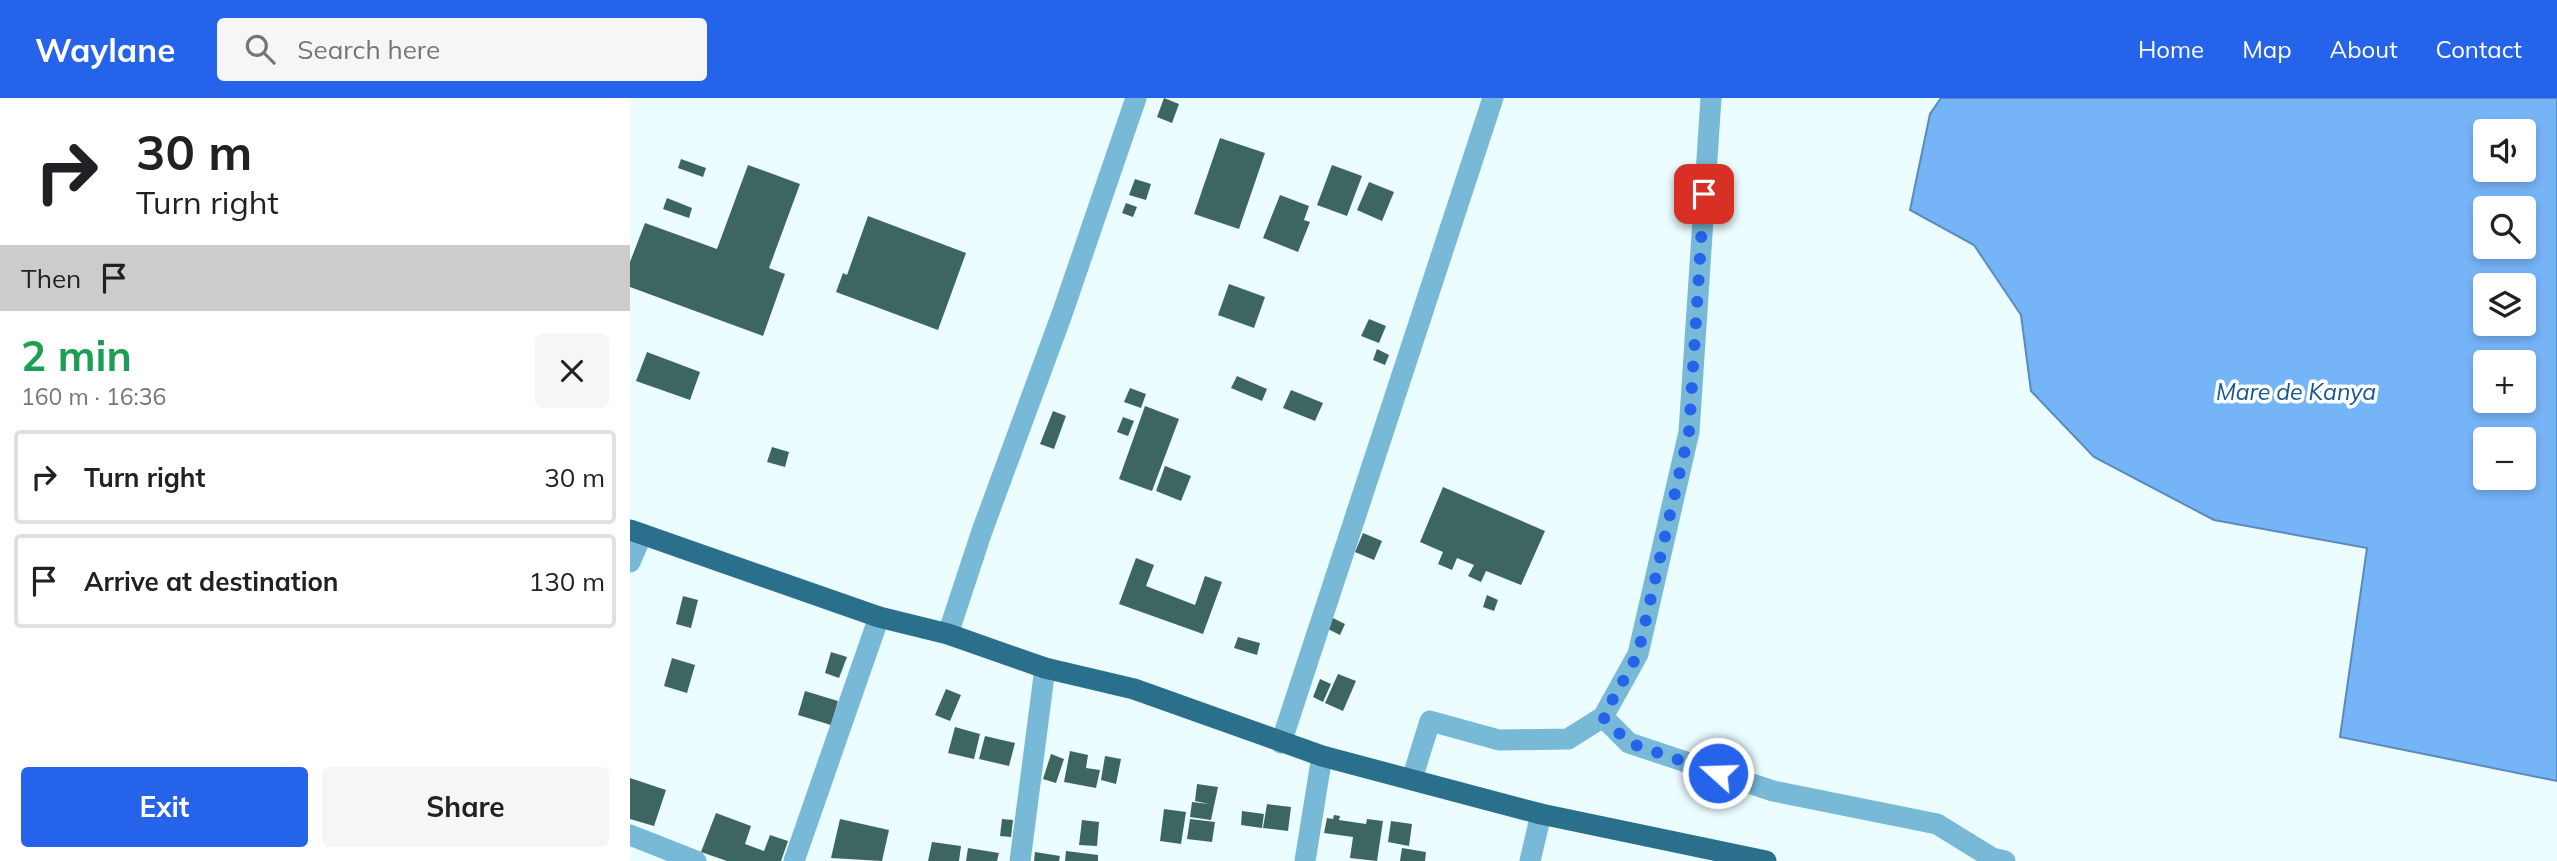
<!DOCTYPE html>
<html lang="en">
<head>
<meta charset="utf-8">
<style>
  :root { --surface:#fff; --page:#f6f6f6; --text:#202124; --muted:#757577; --line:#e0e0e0; --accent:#2563eb }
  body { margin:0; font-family:Mulish,sans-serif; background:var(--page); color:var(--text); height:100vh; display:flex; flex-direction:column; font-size:26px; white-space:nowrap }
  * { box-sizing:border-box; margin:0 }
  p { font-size:23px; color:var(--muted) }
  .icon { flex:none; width:38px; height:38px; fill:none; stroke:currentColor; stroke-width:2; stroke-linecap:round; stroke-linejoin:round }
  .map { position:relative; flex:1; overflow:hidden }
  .details { display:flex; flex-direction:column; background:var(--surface); width:630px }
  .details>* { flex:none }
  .banner { background:#fff; color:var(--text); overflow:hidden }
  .controls { position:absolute; left:1843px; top:21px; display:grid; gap:14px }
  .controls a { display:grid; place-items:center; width:63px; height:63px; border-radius:7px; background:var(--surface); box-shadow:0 4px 10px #0003; font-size:35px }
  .pin { position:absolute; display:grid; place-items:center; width:60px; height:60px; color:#fff; margin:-30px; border-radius:14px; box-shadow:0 4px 10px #0006 }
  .me { position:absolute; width:77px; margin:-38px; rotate:290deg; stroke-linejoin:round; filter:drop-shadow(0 0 5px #0008) }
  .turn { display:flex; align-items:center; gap:24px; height:147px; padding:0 21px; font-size:32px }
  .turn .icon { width:91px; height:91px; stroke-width:2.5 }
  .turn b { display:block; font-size:49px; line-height:60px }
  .then { display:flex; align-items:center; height:66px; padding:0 21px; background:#0003; gap:14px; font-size:26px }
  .round { display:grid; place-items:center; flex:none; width:74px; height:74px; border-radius:7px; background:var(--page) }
  .headline { display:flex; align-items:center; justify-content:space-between; height:119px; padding:0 21px }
  h1 { font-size:42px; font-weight:700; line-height:52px; color:#1e9e55 }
  .primary-button { display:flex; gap:14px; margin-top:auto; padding:14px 21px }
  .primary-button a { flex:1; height:80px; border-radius:7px; background:var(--accent); color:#fff; font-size:28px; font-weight:700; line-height:80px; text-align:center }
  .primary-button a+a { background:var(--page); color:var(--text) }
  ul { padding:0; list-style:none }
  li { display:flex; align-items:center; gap:21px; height:94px; margin:0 14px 10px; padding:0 7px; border:4px solid var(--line); border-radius:7px }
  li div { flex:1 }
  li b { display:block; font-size:26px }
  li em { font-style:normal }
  header { display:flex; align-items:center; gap:42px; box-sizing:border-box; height:98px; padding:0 35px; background:var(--accent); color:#fff }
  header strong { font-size:33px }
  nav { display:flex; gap:38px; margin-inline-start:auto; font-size:24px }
  .search { width:490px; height:63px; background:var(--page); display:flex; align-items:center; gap:18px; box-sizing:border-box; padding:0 24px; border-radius:7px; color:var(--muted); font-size:26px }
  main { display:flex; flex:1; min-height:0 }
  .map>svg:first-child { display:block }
  .water { fill:#76b4f8; stroke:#5a8bbb; stroke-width:2; fill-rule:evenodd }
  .building { fill:#3e6660 }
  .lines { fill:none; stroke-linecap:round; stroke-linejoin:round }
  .minor { stroke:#77b9d7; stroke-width:21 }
  .trunk { stroke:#2a6f8c; stroke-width:21 }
  .route { stroke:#2563eb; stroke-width:12; stroke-dasharray:0 21.6 }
  .labels { text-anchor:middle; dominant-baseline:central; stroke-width:7; stroke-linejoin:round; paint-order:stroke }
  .water-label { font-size:23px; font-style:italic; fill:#155693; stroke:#fff }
</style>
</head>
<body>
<header>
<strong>Waylane</strong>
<div class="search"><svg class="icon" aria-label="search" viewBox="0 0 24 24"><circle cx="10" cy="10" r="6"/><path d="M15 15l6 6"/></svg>Search here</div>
<nav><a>Home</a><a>Map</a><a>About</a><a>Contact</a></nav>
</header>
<main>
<section class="details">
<div class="banner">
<div class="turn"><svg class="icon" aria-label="right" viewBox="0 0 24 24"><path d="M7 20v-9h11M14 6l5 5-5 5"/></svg><div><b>30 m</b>Turn right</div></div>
<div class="then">Then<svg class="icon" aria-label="arrive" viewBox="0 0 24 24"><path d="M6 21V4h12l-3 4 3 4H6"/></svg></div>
</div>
<div class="headline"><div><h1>2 min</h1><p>160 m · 16:36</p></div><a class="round"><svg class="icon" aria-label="close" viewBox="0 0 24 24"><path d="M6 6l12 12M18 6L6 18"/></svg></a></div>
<ul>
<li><svg class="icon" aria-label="right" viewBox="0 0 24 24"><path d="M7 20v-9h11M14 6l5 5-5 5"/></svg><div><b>Turn right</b></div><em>30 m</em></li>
<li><svg class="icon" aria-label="arrive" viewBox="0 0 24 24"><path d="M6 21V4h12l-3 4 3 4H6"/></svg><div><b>Arrive at destination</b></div><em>130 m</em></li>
</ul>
<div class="primary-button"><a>Exit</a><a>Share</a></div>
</section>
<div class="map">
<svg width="1927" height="763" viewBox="0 0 1927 763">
  <rect width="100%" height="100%" fill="#ebfdff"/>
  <!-- water -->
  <path class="water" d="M1311,0H1927V683L1710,639L1737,450L1584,422L1464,359L1401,293L1391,217L1344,147L1280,112L1300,16ZM1855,33H1894V72H1855ZM1855,110H1894V149H1855ZM1855,187H1894V226H1855ZM1855,264H1894V303H1855ZM1855,341H1894V380H1855Z"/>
  <!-- building -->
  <g class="building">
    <path d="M534,0L549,6L542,25L527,19Z"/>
    <path d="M590,40L635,55L609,131L564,116Z"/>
    <path d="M51,61L76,70L73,79L48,70Z"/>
    <path d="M118,67L170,86L139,170L155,176L133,238L0,189V164L15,125L87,151Z"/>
    <path d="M702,67L732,78L717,118L687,107Z"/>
    <path d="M505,81L521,86L516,102L499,97Z"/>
    <path d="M739,84L764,94L752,123L727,112Z"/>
    <path d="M650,97L679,108L674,122L680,124L668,154L633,140Z"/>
    <path d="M37,100L62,110L59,120L33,111Z"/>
    <path d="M496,105L507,109L503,119L492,115Z"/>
    <path d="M238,118L336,155L308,232L206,194L213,175L217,177Z"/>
    <path d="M599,186L635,199L624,230L588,217Z"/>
    <path d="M739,221L756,228L749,245L731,238Z"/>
    <path d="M747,251L759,257L755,267L743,262Z"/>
    <path d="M17,254L70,274L60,302L6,283Z"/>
    <path d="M607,278L637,291L632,303L601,290Z"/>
    <path d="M500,290L516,296L511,310L494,304Z"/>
    <path d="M661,292L693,305L685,323L653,310Z"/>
    <path d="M515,308L549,321L522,393L489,381Z"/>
    <path d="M423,313L436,318L424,351L410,346Z"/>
    <path d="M493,319L504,323L498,338L487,334Z"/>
    <path d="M142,349L159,354L155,369L137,364Z"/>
    <path d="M535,368L561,378L551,403L526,393Z"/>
    <path d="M813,389L915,433L891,487L856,473L851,484L838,478L844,467L827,460L822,472L808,466L813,454L790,444Z"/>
    <path d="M733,435L752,443L744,462L725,454Z"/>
    <path d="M506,460L524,467L516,488L565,507L575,478L592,484L573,536L489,506Z"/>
    <path d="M857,497L868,502L864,513L853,509Z"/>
    <path d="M53,498L68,502L61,530L46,526Z"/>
    <path d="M703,520L715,526L710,537L698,531Z"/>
    <path d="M608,539L630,545L627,557L604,550Z"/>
    <path d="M201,554L217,559L209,580L195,575Z"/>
    <path d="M42,560L65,567L57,595L34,588Z"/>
    <path d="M708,576L726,583L713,613L695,605Z"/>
    <path d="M690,581L701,586L693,604L683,599Z"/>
    <path d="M316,591L331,597L320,623L305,617Z"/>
    <path d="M175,593L208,603L201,627L168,617Z"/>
    <path d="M325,629L350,636L344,661L318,655Z"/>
    <path d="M355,638L385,645L379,668L349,661Z"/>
    <path d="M440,653L458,657L456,670L470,672L466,690L434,684Z"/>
    <path d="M421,656L434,661L426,685L413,681Z"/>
    <path d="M475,658L491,661L486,686L471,682Z"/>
    <path d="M0,680L36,692L24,728L0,721Z"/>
    <path d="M567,686L588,689L581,722L560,719L562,704L579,706L565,703Z"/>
    <path d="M637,706L661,709L658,733L633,730Z"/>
    <path d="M534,711L556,714L551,746L530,743Z"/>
    <path d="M612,713L634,716L632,730L611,727Z"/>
    <path d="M86,715L121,728L115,746L134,753L140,737L158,743L151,763H97L71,754Z"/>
    <path d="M704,717L710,718L709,722L736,726L737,721L753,723L747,763L720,760L723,739L694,735L697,720L703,721Z"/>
    <path d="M210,721L259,732L252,763L201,760Z"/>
    <path d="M372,721L383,722L381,739L370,738Z"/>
    <path d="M560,721L585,724L582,744L557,741Z"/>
    <path d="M452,722L469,724L467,748L449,747Z"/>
    <path d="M761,723L782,726L779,748L758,744Z"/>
    <path d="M302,744L331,748L329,763H298Z"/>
    <path d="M338,750L369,755L367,763H336Z"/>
    <path d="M772,750L796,754L795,763H770Z"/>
    <path d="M436,753L468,757V763H435Z"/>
    <path d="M405,754L430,758L429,763H404Z"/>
  </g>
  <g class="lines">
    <!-- minor -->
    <g class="minor">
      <path d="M1081,0L1059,334L1008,556L973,619L999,645L1143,693L1307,726L1362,760L1375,763"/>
      <path d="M0,464L12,436"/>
      <path d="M318,536L352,433L432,216L506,0"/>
      <path d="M651,645L863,0"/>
      <path d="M782,681L800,623L869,642L938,641L973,619"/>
      <path d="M0,737L66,763"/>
      <path d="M164,763L249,519"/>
      <path d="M390,763L415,570"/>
      <path d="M675,763L692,658"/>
      <path d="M900,763L911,716"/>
    </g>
    <!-- trunk -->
    <path class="trunk" d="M0,432L249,519L318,536L415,570L504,591L692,658L911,716L1136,763"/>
  </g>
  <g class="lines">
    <!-- route -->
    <path class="route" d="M1074,96L1059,334L1008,556L973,619L999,645L1088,675"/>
  </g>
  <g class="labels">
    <!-- water labels -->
    <g class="water-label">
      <text x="1666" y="293">Mare de Kanya</text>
    </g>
  </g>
</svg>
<div class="controls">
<a><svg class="icon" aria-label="sound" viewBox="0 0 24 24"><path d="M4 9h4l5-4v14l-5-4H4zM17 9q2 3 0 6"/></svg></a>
<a><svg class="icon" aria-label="search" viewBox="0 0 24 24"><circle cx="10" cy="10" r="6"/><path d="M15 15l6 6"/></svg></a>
<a><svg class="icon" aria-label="layers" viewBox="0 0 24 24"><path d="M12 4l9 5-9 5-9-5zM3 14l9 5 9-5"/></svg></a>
<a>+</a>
<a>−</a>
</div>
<div class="pin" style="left:1074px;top:96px;background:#d93025"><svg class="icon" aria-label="arrive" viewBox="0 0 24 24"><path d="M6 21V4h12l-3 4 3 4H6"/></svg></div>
<svg class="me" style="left:1088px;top:675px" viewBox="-20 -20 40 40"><circle r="17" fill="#2563eb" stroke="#fff" stroke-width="3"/><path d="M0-11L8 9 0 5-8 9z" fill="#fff"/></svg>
</div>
</main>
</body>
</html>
